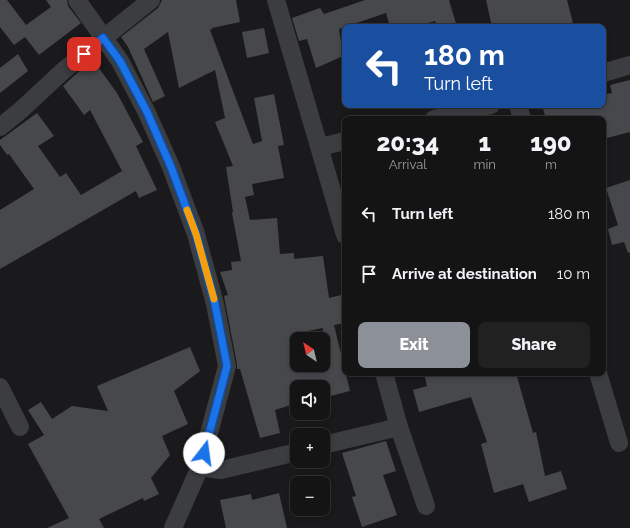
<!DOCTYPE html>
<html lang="en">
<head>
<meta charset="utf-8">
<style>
  :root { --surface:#141415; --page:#212122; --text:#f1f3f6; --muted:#9d9ea0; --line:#333334; --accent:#8c9099 }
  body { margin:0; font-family:Raleway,sans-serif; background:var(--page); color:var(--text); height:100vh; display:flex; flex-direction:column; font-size:15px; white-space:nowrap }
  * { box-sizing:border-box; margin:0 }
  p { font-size:13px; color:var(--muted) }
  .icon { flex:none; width:22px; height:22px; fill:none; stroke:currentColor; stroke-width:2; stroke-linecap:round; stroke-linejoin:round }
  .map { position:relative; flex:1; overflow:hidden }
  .side { position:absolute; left:342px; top:116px; width:264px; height:260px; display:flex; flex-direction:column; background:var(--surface); border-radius:8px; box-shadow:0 2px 6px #0003,0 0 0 1px var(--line) }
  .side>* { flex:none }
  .banner { position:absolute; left:342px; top:24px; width:264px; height:84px; border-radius:8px; box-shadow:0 2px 6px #0003,0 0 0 1px var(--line); background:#1a4fa0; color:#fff; overflow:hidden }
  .needle { width:26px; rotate:325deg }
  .buttons { position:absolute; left:290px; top:332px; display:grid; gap:8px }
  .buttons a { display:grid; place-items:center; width:40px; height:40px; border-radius:8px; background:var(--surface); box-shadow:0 2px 6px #0003,0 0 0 1px var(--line); font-size:20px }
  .pin { position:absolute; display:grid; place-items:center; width:34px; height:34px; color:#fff; margin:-17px; border-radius:8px; box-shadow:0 2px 6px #0006 }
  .me { position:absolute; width:44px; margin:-22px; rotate:15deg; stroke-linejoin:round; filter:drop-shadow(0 0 3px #0008) }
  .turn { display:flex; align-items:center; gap:14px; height:84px; padding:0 16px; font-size:18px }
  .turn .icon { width:52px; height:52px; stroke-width:2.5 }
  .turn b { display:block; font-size:28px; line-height:34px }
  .eta { display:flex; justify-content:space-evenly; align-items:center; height:68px; text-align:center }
  .eta b { font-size:24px; font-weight:800; line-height:28px }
  .cta { display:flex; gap:8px; margin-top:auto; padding:8px 16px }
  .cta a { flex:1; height:46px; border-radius:8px; background:var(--accent); color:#fff; font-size:16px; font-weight:800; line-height:46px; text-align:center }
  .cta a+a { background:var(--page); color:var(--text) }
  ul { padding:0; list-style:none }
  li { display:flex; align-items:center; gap:12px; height:60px; padding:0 16px }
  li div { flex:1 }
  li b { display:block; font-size:15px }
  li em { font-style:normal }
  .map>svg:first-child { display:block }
  .building { fill:#47484c; fill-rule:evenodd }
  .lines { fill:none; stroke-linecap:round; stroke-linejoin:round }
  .street { stroke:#3b3d41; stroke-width:18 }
  .route-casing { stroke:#114b97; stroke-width:10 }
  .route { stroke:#1a73e8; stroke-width:7 }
  .slow { stroke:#f59e0b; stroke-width:7 }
</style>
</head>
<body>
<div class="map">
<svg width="630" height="528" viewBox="0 0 630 528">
  <rect width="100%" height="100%" fill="#1a1a1c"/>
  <!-- building -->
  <g class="building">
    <path d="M0,0H7L26,25L51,7L46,0H67L68,6L81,23L39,55L25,37L14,45L0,27Z"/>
    <path d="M162,0H236L240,22L212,28V29L210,30L253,144L262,141L254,98L274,94L284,145L278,146L284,178L252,184L254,195L245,197L250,220L277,218L280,254L294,253V259L323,256L329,298L341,295L345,313V323L334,325L350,391L323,398V387H297V403L275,410L280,433L260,438L240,369H237V364L224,296L228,295L220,272L232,270L231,262L241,261L232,213L233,212L226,167L233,166L215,122L225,118L215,70L179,88L168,32L144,49L165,96L153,102L128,47L121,37L158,8ZM323,328V365H297V333Z"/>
    <path d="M365,0H449L457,27H437L435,21L415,27H390L386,13L339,29L343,56L316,68L307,39L299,41L292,18L320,8L324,14Z"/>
    <path d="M486,0H567L574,27H492Z"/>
    <path d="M264,28L269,53L247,58L242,32Z"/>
    <path d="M18,54L28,71L0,93V68Z"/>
    <path d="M96,64L117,93L143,142L136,146L157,190L139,198L136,191L0,269V210L34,189L9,154L7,155L0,145V140L37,113L54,136L38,146L60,177L66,173L81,195L122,171L90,110L84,115L63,86L86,65L89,69Z"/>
    <path d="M630,80V132L603,139V119H546L542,105H603V95L612,93L610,85Z"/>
    <path d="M630,180V252L628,253L624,242L612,245L608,229L618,225L606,188Z"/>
    <path d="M190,347L200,371L174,391L188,424L162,436L170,455L151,478L159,494L144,501L143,498L99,519L104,528H47L69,518L28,444L44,435L28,410L41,402L52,419L72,406L108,411L97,386Z"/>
    <path d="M424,373H516L533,433L536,432L545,476L561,471L567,489L529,502L523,484L494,493L481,444L487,442L471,397L419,412L413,390L427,386Z"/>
    <path d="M386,441L396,471L383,475L397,515L362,527L352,497L356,496L342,453Z"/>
    <path d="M279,493L287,528H226L220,500L251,494L252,500Z"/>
  </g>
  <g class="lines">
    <!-- street -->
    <g class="street">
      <path d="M77,0L120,61L147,113L171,167L196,234L215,304L227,366L200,467L173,528"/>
      <path d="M276,0L345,235"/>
      <path d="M603,73L630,65"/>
      <path d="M518,105L522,119"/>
      <path d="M434,119L491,105"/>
      <path d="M0,127L21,110L64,70L151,0"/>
      <path d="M320,147L345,141"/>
      <path d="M384,373L399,427L426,506"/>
      <path d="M598,373L619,443"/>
      <path d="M0,387L20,427"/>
      <path d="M323,445L399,427"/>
      <path d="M200,467L221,470L297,452"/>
    </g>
  </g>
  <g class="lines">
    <defs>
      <path id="route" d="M84,54L103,38L120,61L147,112L171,167L196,234L215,304L227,366L204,453"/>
    </defs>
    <!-- route casing -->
    <use href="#route" class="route-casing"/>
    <!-- route -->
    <use href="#route" class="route"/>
    <!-- slow -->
    <path class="slow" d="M187,210L196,234L214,299"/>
  </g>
</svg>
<div class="buttons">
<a><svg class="needle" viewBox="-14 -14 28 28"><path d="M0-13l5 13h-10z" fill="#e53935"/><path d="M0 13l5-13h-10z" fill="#9d9ea0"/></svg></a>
<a><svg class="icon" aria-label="sound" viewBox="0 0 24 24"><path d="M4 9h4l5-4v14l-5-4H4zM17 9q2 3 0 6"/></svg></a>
<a>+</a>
<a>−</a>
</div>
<div class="pin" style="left:84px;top:54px;background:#d93025"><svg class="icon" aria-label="arrive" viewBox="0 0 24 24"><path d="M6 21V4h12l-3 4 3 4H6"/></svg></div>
<svg class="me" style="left:204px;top:453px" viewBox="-20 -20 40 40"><circle r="19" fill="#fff"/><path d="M0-13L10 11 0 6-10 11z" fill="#1a73e8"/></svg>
<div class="banner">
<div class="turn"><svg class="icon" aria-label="left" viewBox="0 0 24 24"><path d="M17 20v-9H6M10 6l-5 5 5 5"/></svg><div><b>180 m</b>Turn left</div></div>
</div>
<section class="side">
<div class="eta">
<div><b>20:34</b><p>Arrival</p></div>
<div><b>1</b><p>min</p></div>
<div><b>190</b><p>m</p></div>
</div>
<ul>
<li><svg class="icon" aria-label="left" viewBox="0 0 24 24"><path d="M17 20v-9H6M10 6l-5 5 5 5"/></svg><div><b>Turn left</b></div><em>180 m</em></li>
<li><svg class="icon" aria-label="arrive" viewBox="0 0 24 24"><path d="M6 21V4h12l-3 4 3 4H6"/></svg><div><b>Arrive at destination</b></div><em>10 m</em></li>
</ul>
<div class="cta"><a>Exit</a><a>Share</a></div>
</section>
</div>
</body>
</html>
